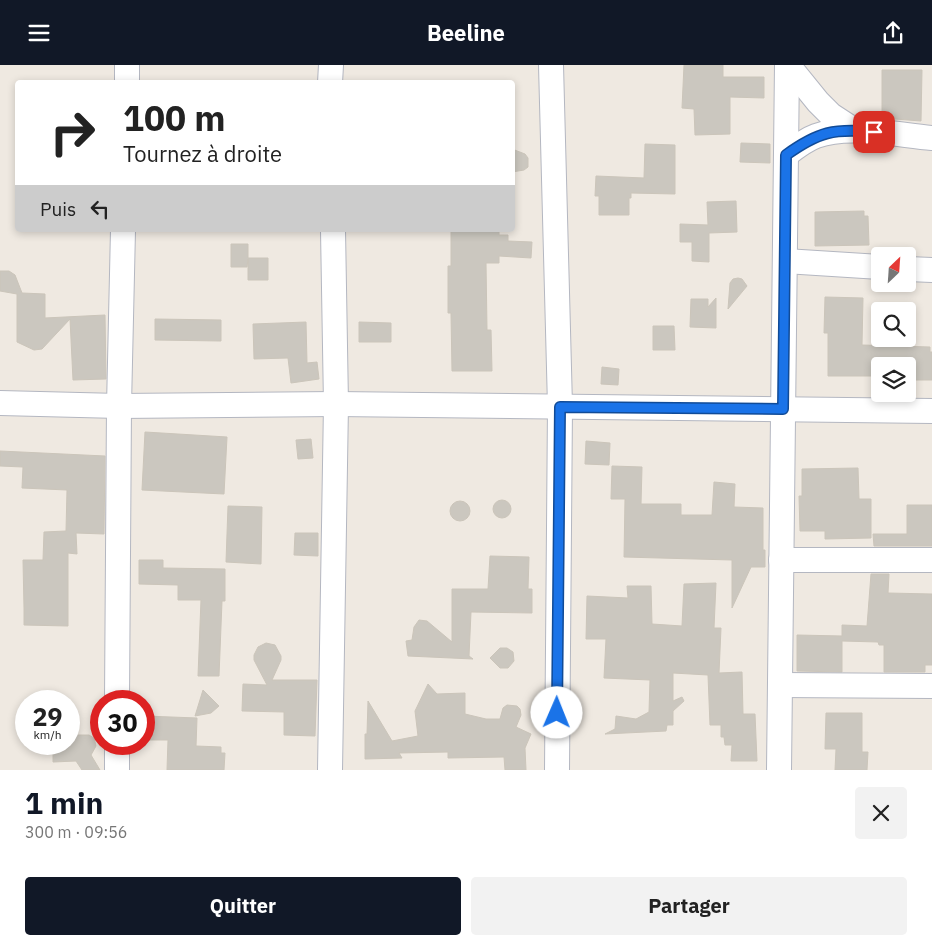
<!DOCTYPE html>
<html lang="fr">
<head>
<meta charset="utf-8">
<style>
  :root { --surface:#fff; --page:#f2f2f2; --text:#222; --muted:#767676; --accent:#111827 }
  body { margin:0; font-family:"IBM Plex Sans",sans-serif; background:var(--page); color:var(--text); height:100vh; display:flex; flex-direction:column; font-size:19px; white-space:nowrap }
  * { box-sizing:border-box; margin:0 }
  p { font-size:16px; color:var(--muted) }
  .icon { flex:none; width:28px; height:28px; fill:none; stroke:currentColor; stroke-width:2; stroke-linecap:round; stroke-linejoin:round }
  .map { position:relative; height:705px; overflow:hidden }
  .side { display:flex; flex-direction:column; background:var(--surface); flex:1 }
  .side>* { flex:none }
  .guide { position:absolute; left:15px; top:15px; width:500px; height:152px; border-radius:5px; box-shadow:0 2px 8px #0003; background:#fff; color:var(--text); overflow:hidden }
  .needle { width:32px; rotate:25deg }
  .tools { position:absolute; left:871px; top:182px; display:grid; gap:10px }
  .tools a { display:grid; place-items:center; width:45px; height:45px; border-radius:5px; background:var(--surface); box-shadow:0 2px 8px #0003; font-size:25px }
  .speed { position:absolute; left:15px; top:625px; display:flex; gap:10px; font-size:25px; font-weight:700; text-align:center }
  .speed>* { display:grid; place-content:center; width:65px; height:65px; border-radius:50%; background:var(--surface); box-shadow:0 2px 8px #0003; line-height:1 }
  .speed small { font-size:12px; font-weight:400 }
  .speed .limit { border:8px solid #d22; background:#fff; color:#111 }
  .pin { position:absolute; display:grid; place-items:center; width:42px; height:42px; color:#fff; margin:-21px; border-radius:10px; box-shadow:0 2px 8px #0006 }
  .me { position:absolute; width:55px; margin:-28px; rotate:1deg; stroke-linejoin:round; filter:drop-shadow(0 0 4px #0008) }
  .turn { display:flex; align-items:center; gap:18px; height:105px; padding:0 25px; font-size:22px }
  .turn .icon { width:65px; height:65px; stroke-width:2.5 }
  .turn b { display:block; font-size:35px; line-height:42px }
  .then { display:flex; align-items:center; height:48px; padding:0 25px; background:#0003; gap:10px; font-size:19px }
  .round { display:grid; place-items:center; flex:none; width:52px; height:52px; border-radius:5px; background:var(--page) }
  .head { display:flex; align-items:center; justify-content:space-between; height:85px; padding:0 25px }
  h1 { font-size:30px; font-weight:700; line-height:38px; color:var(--accent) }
  .button { display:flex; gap:10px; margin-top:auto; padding:10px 25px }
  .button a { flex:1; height:58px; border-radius:5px; background:var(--accent); color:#fff; font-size:20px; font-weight:700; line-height:58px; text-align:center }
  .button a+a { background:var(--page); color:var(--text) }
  header { display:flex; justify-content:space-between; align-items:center; height:65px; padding:0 25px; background:var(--accent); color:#fff; font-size:22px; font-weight:700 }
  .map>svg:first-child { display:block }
  .building { fill:#cbc7bf; stroke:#cbc5ba }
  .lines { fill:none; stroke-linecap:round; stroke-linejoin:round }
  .street-casing { stroke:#b4b7c1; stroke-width:26 }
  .street { stroke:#fff; stroke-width:24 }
  .route-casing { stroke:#114b97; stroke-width:12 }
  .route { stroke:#1a73e8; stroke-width:9 }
</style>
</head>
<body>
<header><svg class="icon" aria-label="menu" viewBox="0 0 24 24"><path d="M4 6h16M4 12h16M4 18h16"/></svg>Beeline<svg class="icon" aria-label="share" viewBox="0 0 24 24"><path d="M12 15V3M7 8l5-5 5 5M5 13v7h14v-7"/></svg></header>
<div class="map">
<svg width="932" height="705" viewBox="0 0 932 705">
  <rect width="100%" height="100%" fill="#efe9e1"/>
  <!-- building -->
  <g class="building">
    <path d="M684,0H723V12H764V33L730,32V69L695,70L694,44L682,43Z"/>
    <path d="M882,5H922L921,56L882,53Z"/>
    <path d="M741,78L770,79V98L740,97Z"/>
    <path d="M645,79L675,80V129L631,128V133H629V150H599V131H595L596,111L644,113Z"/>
    <path d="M512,84L525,89L528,93V102L524,105L512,107Z"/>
    <path d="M736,136L737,167L709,168V197L692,196V177H680V159L708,160L707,137Z"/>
    <path d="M864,146V151H868L869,180L815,181V147Z"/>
    <path d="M451,165H499V170H508V176L532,177L531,193L499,191V198H486L487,265H491L492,306H452L451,248H448V201H451Z"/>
    <path d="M231,179H248V193H268V215H248V194L247,202H231Z"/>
    <path d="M0,206H9L15,210L22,228L45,229V253L105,250L106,314L73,315L70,254L42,284L34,285L17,277V229L0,226Z"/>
    <path d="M738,213L742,214L747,221L728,244L730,218L733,214Z"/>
    <path d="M825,232L863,233L862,280L930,282V287H932V315H908V301H880V315H874V311H828V268H824Z"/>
    <path d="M716,233V263L690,262L691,234H708V242Z"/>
    <path d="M155,254L221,255V276L155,275Z"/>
    <path d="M306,257L307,298L317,297L319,314L291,318L288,293L254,294L253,259Z"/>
    <path d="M359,257L391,258V277H359Z"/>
    <path d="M653,261H674L675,285H653Z"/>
    <path d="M602,302L619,304L618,320L601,319Z"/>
    <path d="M145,367L227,372L224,429L142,425Z"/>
    <path d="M311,374L313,393L298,394L296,375Z"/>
    <path d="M586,376L610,378L609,400L585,399Z"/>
    <path d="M0,386L105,391L104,469L76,468L77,489L68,488V561L24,560V543L23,495H43L44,467L66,466L67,425L22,423L23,402L0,401Z"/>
    <path d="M612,401L642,402L641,439H681V450H712L714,417L735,419L734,442L763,443V485H765V502H751L732,543V495L624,492L625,434H611Z"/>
    <path d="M858,403L859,434H871V473L825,474V466H800L799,431H802V404Z"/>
    <circle cx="502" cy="444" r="9"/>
    <circle cx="460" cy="446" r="10"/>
    <path d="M907,440H932V481H874L873,469H907Z"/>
    <path d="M228,441L262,442L261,499L226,497Z"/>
    <path d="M295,468H318V491L294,490Z"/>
    <path d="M490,491L529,492L528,524H532V548L471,547L469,591L473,594L408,591L406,576L412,575L414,562L419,555L427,556L452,577V524H488Z"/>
    <path d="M139,495H163V503L225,504V536H222L219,611H198L201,535H178V520L139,519Z"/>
    <path d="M871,509H889L888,528L932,529V600H925V607H884V580H879L878,577L842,576V607L797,606V570L842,571V560L867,561Z"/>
    <path d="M716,518L714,563H721L719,608L742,607L743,649H755L757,696H731L732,680H725L724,672H721V660H710L708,610L673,608V636L682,632L684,636L673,646V660H667L666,666L605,669L615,664L616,651L636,654L649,647L650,615L604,613L606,574H586L587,531L628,533L627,521H651L652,559L682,561L684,519Z"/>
    <path d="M266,578L275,580L281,591V595L272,615H317L315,671L284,670V647L242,646L243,619L267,620L254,595V590L258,582Z"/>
    <path d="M500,583H507L513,587L514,596L508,603H500L490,593Z"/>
    <path d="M428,619L437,629L465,628V649L486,654H500L503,643L507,640L517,641L520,644L521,650L516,662L531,669L525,683L526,705H505L504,692L448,693V687L399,688L402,693L365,694V669H367L368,636L392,676L418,671L415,646Z"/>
    <path d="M203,625L219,641L211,648L195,651Z"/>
    <path d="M826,648H862V687H868L867,705H835L836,684H825Z"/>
    <path d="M145,651L197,653L196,681L221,682V688H225L224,705H167L168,675H144Z"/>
    <path d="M69,670H89L94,673L96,681L91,690L100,705H82L76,696L53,697V679H69Z"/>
  </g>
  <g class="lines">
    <defs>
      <g id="street">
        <path d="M551,0L560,341L557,705"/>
        <path d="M788,0L818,37L831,50L854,65"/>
        <path d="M127,18V0"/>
        <path d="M330,18L331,0"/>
        <path d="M786,90C795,83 805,75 816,71C849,59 897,70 932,73"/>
        <path d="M785,196L880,202"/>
        <path d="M908,204L932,205"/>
        <path d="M0,338L119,341L336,339L932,346"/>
        <path d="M781,495H932"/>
        <path d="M780,620L932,621"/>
        <path d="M117,636L119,341L123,165"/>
        <path d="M117,705V679"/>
        <path d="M330,705L336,339L333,165"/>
        <path d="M779,705L787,0"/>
      </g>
    </defs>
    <!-- street casing -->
    <use href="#street" class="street-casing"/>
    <!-- street -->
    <use href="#street" class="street"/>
  </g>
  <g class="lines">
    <defs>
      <path id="route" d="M557,648L560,342L783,344L786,90C818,67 834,63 874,67"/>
    </defs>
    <!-- route casing -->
    <use href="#route" class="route-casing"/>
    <!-- route -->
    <use href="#route" class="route"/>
  </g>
</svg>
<div class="tools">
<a><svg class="needle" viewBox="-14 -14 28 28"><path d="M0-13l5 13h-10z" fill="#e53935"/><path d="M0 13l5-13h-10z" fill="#767676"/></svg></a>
<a><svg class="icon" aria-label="search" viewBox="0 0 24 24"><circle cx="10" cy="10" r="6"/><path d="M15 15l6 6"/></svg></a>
<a><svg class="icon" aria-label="layers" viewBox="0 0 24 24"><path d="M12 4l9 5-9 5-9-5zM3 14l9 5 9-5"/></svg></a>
</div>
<div class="speed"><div>29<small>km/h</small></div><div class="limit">30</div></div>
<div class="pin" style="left:874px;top:67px;background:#d93025"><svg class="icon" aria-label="arrive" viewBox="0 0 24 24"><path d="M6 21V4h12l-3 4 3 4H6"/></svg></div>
<svg class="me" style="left:557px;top:648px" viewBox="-20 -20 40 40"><circle r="19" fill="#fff"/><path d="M0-13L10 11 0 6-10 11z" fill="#1a73e8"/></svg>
<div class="guide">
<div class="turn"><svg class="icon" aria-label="right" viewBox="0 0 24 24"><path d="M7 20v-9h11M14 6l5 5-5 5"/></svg><div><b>100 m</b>Tournez à droite</div></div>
<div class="then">Puis<svg class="icon" aria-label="left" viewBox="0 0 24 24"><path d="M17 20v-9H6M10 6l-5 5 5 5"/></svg></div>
</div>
</div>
<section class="side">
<div class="head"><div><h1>1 min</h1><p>300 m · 09:56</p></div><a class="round"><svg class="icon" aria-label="close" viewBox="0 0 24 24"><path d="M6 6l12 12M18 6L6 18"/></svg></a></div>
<div class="button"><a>Quitter</a><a>Partager</a></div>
</section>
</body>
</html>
